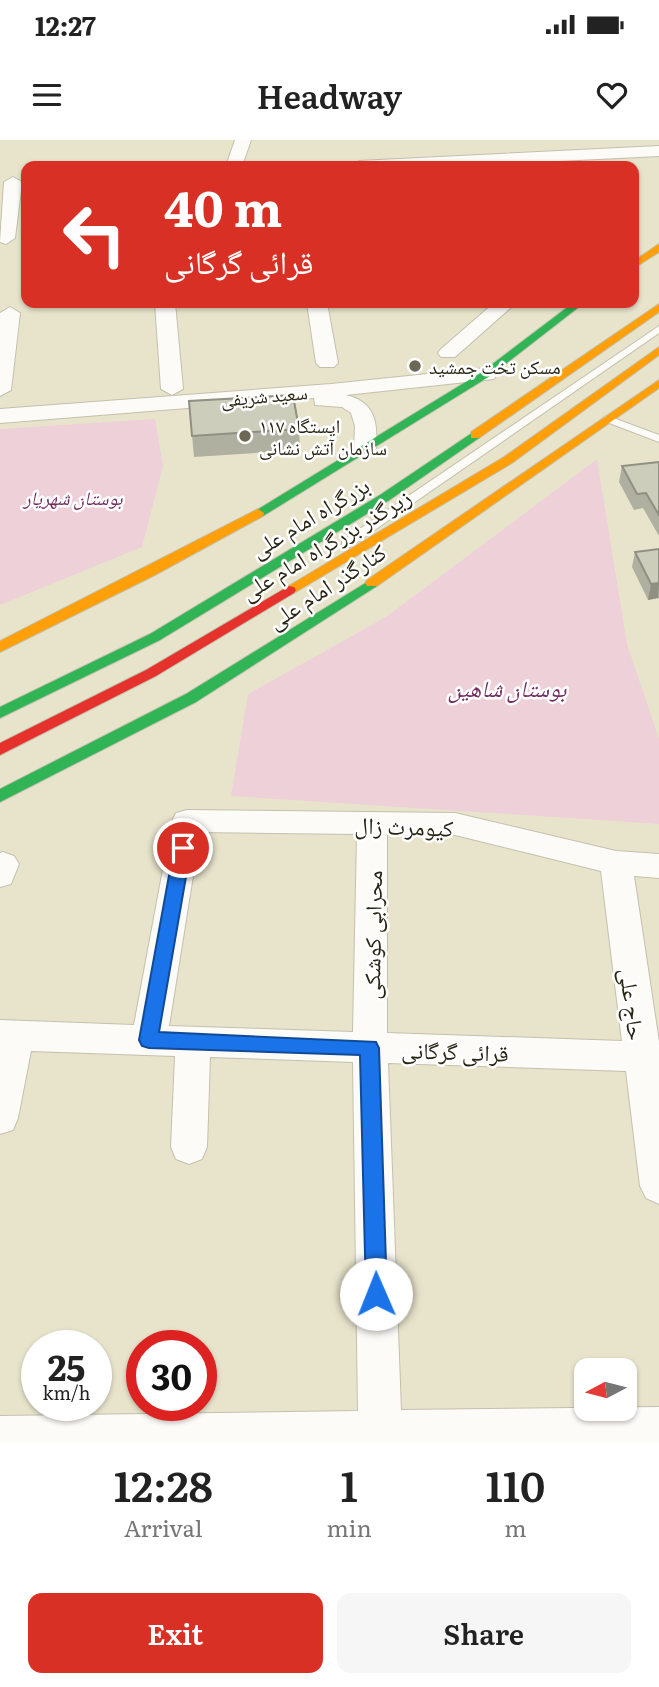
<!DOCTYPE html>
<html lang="en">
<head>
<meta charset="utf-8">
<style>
  :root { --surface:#fff; --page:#f6f6f6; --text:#222; --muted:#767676; --accent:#d93025 }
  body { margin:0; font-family:Literata,"Noto Naskh Arabic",serif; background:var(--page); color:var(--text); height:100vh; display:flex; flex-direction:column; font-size:26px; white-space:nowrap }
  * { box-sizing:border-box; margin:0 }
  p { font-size:23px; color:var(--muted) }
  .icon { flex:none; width:38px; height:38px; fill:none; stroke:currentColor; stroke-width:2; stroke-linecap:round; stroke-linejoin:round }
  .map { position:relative; height:1302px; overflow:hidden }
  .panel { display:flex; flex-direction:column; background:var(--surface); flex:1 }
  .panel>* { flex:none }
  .hud { position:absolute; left:21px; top:21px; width:618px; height:147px; border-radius:14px; box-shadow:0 2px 5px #0004; background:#d93025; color:#fff; overflow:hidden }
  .needle { width:46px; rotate:263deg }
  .tools { position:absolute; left:574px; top:1218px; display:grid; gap:14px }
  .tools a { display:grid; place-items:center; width:63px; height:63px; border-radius:14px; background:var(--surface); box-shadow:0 2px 5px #0004; font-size:35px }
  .speed { position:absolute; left:21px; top:1190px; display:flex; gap:14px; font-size:35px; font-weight:700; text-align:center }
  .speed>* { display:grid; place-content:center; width:91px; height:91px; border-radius:50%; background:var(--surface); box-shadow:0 2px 5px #0004; line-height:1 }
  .speed small { font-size:18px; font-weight:400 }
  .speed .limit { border:10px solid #d22; background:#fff; color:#111 }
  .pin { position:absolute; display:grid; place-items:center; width:60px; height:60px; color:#fff; margin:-30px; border:4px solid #fff; border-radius:50%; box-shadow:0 2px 7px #0007 }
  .me { position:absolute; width:77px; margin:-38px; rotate:359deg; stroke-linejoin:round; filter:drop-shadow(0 0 5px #0008) }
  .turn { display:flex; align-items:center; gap:24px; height:147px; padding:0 28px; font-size:32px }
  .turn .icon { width:91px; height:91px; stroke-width:2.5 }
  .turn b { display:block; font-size:49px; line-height:60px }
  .eta { display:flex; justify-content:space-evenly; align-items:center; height:119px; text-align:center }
  .eta b { font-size:42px; font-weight:600; line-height:49px }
  .button { display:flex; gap:14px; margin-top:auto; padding:14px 28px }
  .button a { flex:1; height:80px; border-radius:14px; background:var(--accent); color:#fff; font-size:28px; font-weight:600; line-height:80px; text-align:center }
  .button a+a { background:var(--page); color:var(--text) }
  .status { display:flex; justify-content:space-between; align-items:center; height:49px; padding:0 35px; background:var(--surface); direction:ltr }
  .status svg { height:19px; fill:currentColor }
  header { display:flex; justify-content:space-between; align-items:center; height:91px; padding:0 28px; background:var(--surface); font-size:32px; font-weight:600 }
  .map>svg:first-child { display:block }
  .green { fill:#eed0d8 }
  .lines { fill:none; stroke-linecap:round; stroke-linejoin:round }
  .lane-casing { stroke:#c3c0ad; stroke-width:2 }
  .street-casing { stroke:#c3c0ad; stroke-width:2 }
  .fast-casing { stroke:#c3c0ad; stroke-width:2 }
  .slow-casing { stroke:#c3c0ad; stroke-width:2 }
  .jam-casing { stroke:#c3c0ad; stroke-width:2 }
  .lane { fill:#fcfbf7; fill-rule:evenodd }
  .street { fill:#fcfbf7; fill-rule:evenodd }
  .fast { fill:#30b455; fill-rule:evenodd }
  .slow { fill:#ff9f0a; fill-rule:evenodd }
  .jam { fill:#e5322d; fill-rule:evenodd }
  .wall { fill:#afb0a0 }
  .shaded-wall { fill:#8f9082 }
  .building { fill:#cccdba; stroke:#8f9082; stroke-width:2 }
  .route { fill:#1a73e8; stroke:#114b97; stroke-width:2 }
  .poi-dot { fill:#6c6855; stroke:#fff; stroke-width:2.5 }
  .labels { text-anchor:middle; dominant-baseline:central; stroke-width:5; stroke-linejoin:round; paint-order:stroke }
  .far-poi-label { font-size:19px; fill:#292615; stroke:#fff; text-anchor:start }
  .far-street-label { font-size:19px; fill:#292615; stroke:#fff }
  .far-park-label { font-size:19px; font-style:italic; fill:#732e60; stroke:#fff }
  .street-label { font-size:23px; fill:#292615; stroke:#fff }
  .park-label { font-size:23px; font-style:italic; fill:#732e60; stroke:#fff }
</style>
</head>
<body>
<div class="status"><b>12:27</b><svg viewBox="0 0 49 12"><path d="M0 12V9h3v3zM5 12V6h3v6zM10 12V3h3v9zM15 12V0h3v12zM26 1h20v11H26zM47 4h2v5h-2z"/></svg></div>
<header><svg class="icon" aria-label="menu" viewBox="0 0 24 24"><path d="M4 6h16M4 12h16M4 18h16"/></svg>Headway<svg class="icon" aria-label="heart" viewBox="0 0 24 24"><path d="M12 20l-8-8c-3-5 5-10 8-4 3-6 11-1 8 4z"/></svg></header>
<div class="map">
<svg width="659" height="1302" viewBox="0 0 659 1302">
  <rect width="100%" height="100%" fill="#e8e4cc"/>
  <!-- green -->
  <g class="green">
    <path d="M155,279L163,326L142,407L0,465V289Z"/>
    <path d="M597,319L627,504L659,599V684L231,656L248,554L386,477Z"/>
  </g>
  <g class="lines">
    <defs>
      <g id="lane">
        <path d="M659,186V193L350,407H342V401Z"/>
        <path d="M608,276L659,295V302L604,281V277Z"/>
      </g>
      <g id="street">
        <path d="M235,0H251L242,26H226Z"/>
        <path d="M659,6V16L456,26H350L359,21Z"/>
        <path d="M13,37L22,42L15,98L6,104L0,102L4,42Z"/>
        <path d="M155,163H175L183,249L172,255L161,249Z"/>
        <path d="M307,163H327L338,223L334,227H320L316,223Z"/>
        <path d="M494,163H516L455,217H441L438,213L441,209Z"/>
        <path d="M10,167L20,173L11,250L0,256V173Z"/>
        <path d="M486,228L497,234L494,239L346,255C375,262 378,282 376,309L365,316L354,309L355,286L351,273L342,267L315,265L314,258L0,283V269L331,244Z"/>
        <path d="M187,670L455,673L616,711L659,714V738L634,736L659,902V1064L646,1058L640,1046L626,931L388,923L401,1270L659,1267V1302H0V1276L358,1271L353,922L210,917L207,1007L202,1019L189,1024L176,1019L171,1007L175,916L31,911L18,978L13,990L0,994V880L134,885L172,681L176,673ZM200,692L357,694L353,892L169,886ZM387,695H455L601,731L622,901L387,893Z"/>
        <path d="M3,712L14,716L19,724L11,744L0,747V713Z"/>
      </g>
      <g id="fast">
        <path d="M573,163H584L490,236L263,376L258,377L252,373L482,232Z"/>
        <path d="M475,291L481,295L479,298L388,361L160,500L0,578V567L150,494L380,355Z"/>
        <path d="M372,439L379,443L377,446L196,562L0,662V649L186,554Z"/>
      </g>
      <g id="slow">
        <path d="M659,104V112L634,128V121Z"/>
        <path d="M659,164V172L479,298H471V292Z"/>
        <path d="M659,207V215L512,323L294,453L289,454L282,450L504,317Z"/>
        <path d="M659,240V248L377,446H367L365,443L367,440Z"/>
        <path d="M258,369L264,373L263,376L153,436L0,512V501Z"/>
      </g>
      <path id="jam" d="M289,446L294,447L296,450L294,453L156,536L0,615V603L146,530Z"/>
    </defs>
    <!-- lane casing -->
    <use href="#lane" class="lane-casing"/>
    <!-- street casing -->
    <use href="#street" class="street-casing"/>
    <!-- fast casing -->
    <use href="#fast" class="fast-casing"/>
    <!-- slow casing -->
    <use href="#slow" class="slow-casing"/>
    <!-- jam casing -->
    <use href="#jam" class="jam-casing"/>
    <!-- lane -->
    <use href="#lane" class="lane"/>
    <!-- street -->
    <use href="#street" class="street"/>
    <!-- fast -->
    <use href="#fast" class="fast"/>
    <!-- slow -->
    <use href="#slow" class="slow"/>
    <!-- jam -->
    <use href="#jam" class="jam"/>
  </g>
  <!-- wall -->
  <g class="wall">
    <path d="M189,261L299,289L300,310L194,317Z"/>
    <path d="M659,322V396L643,368L634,370L619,342L622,326Z"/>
    <path d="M659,409V459L658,458L648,460L632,427L635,412Z"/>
  </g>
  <!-- shaded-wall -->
  <path class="shaded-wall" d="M659,443L658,458L648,460L651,444Z"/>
  <!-- building -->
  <g class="building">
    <path d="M293,255L299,289L192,296L189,261Z"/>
    <path d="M659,322V375L646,353L637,354L622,326Z"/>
    <path d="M659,409V443L651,444L635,412Z"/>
  </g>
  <!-- route -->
  <path class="route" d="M183,702L191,708L159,892L376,902L379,908L387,1154L384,1162L376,1165L369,1162L366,1154L360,915L149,908L142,906L139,900L174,708Z"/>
  <!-- markers -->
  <g class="poi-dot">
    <circle cx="415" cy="226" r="7"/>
    <circle cx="245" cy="296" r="7"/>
  </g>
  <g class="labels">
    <!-- far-poi labels -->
    <g class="far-poi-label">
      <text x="429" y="226">مسکن تخت جمشید</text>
      <text x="259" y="285">ایستگاه ۱۱۷<tspan x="259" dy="22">سازمان آتش نشانی</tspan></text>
    </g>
    <!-- far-street labels -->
    <g class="far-street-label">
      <text transform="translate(264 255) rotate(-5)">سعید شریفی</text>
    </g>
    <!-- far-park labels -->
    <g class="far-park-label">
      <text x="73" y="357">بوستان شهریار</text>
    </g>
    <!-- street labels -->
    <g class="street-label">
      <text transform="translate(309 376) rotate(-31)">بزرگراه امام علی</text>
      <text transform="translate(325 403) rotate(-31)">زیرگذر بزرگراه امام علی</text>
      <text transform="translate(326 445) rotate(-33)">کنارگذر امام علی</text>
      <text transform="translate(404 685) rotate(2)">کیومرث زال</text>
      <text transform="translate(371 795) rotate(-89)">محرابی کوشکی</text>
      <text transform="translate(634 864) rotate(83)">حاج علی</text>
      <text transform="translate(455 910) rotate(2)">قرائی گرگانی</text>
    </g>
    <!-- park labels -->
    <g class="park-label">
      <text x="507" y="547">بوستان شاهین</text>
    </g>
  </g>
</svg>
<div class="tools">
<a><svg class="needle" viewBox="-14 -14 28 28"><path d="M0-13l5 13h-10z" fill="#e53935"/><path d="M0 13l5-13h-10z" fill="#767676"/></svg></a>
</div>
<div class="speed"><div>25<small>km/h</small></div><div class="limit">30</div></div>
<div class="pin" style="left:183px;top:708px;background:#d93025"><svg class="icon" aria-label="arrive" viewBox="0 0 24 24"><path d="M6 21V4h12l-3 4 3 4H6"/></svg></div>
<svg class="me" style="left:376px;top:1154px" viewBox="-20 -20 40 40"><circle r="19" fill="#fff"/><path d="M0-13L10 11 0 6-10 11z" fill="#1a73e8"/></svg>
<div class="hud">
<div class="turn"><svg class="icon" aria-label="left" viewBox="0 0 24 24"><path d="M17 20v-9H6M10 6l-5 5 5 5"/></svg><div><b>40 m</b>قرائی گرگانی</div></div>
</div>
</div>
<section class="panel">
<div class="eta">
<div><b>12:28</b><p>Arrival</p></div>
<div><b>1</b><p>min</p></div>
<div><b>110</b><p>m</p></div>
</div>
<div class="button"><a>Exit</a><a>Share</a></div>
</section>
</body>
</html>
